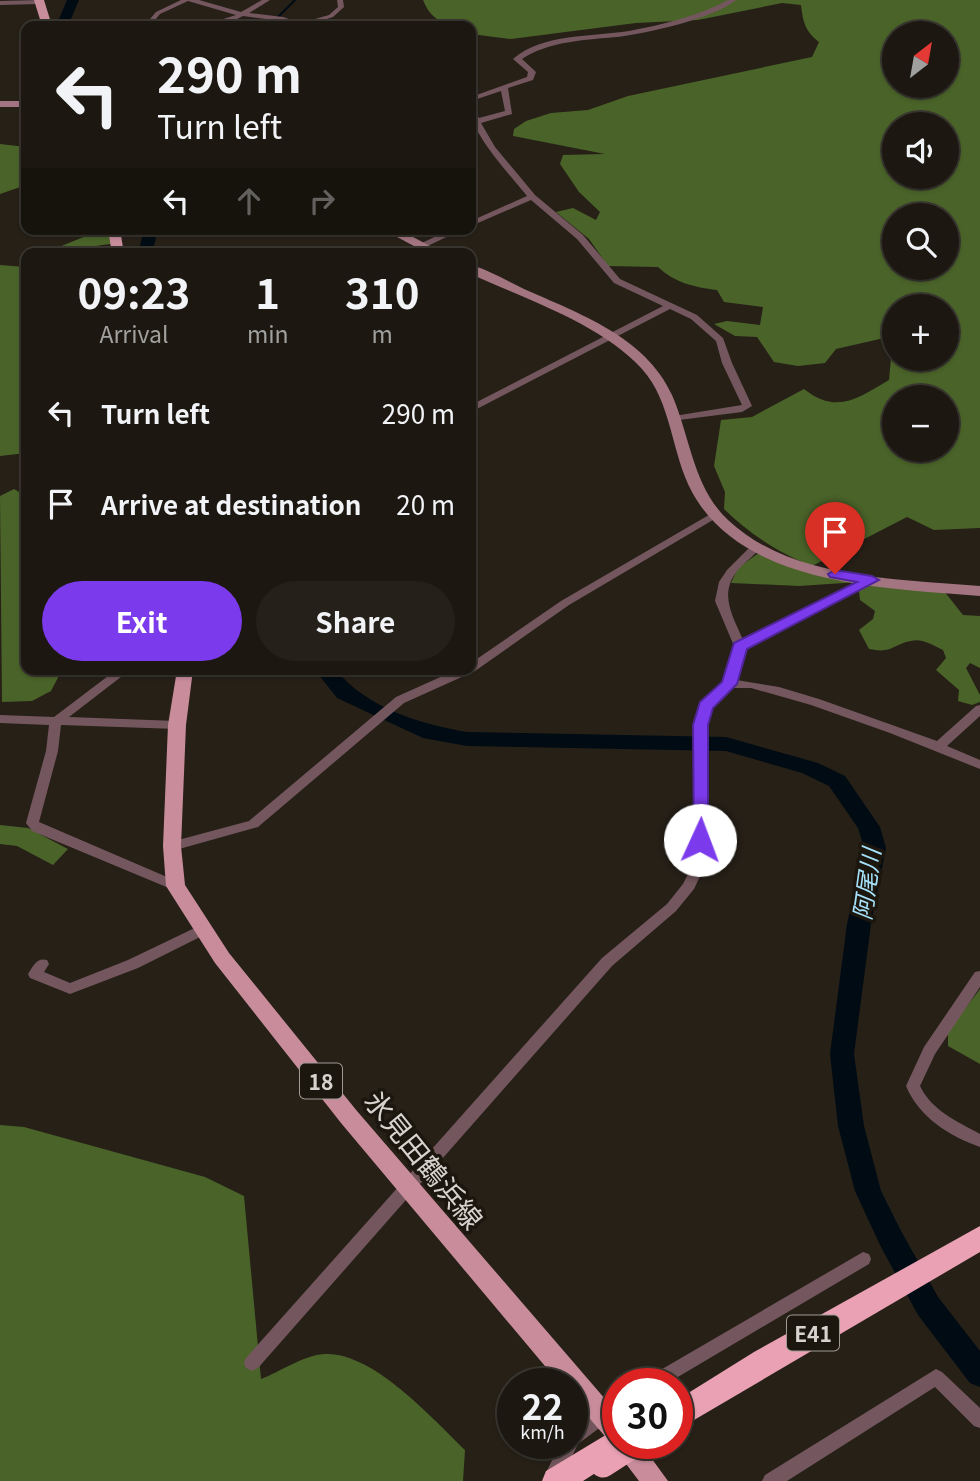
<!DOCTYPE html>
<html lang="en">
<head>
<meta charset="utf-8">
<style>
  :root { --surface:#1c1811; --page:#25211a; --text:#f1f3f6; --muted:#a0a09f; --line:#3a3731; --accent:#7c3aed }
  body { margin:0; font-family:Georgia,"Noto Sans JP",serif; background:var(--page); color:var(--text); height:100vh; display:flex; flex-direction:column; font-size:26px; white-space:nowrap }
  * { box-sizing:border-box; margin:0 }
  p { font-size:23px; color:var(--muted) }
  .icon { flex:none; width:38px; height:38px; fill:none; stroke:currentColor; stroke-width:2; stroke-linecap:round; stroke-linejoin:round }
  .map { position:relative; flex:1; overflow:hidden }
  .side { position:absolute; left:21px; top:248px; width:455px; height:427px; display:flex; flex-direction:column; background:var(--surface); border-radius:14px; box-shadow:0 2px 5px #0004,0 0 0 2px var(--line) }
  .side>* { flex:none }
  .hud { position:absolute; left:21px; top:21px; width:455px; height:214px; border-radius:14px; box-shadow:0 2px 5px #0004,0 0 0 2px var(--line); background:#1c1811; color:var(--text); overflow:hidden }
  .needle { width:46px; rotate:31deg }
  .controls { position:absolute; left:882px; top:21px; display:grid; gap:14px }
  .controls a { display:grid; place-items:center; width:77px; height:77px; border-radius:50%; background:var(--surface); box-shadow:0 2px 5px #0004,0 0 0 2px var(--line); font-size:35px }
  .speed { position:absolute; left:497px; top:1368px; display:flex; gap:14px; font-size:35px; font-weight:700; text-align:center }
  .speed>* { display:grid; place-content:center; width:91px; height:91px; border-radius:50%; background:var(--surface); box-shadow:0 2px 5px #0004,0 0 0 2px var(--line); line-height:1 }
  .speed small { font-size:18px; font-weight:400 }
  .speed .limit { border:10px solid #d22; background:#fff; color:#111 }
  .pin { position:absolute; display:grid; place-items:center; width:60px; height:60px; color:#fff; margin:-72px -30px; border-radius:50% 50% 50% 0; rotate:-45deg; box-shadow:0 0 7px #0007 }
  .pin .icon { rotate:45deg }
  .me { position:absolute; width:77px; margin:-38px; rotate:2deg; stroke-linejoin:round; filter:drop-shadow(0 0 5px #0008) }
  .turn { display:flex; align-items:center; gap:24px; height:147px; padding:0 21px; font-size:32px }
  .turn .icon { width:91px; height:91px; stroke-width:2.5 }
  .turn b { display:block; font-size:49px; line-height:60px }
  .lanes { display:flex; align-items:center; height:66px; padding:0 21px; background:#0003; justify-content:center; gap:35px; direction:ltr }
  .lanes .off { opacity:.35 }
  .eta { display:flex; justify-content:space-evenly; align-items:center; height:119px; text-align:center }
  .eta b { font-size:42px; font-weight:700; line-height:49px }
  .primary-button { display:flex; gap:14px; margin-top:auto; padding:14px 21px }
  .primary-button a { flex:1; height:80px; border-radius:42px; background:var(--accent); color:#fff; font-size:28px; font-weight:700; line-height:80px; text-align:center }
  .primary-button a+a { background:var(--page); color:var(--text) }
  ul { padding:0; list-style:none }
  li { display:flex; align-items:center; gap:21px; height:91px; padding:0 21px }
  li div { flex:1 }
  li b { display:block; font-size:26px }
  li em { font-style:normal }
  .map>svg:first-child { display:block }
  .forest { fill:#4a6329; fill-rule:evenodd }
  .lines { fill:none; stroke-linecap:round; stroke-linejoin:round }
  .stream { stroke:#000b14; stroke-width:2 }
  .river { fill:#000b14; fill-rule:evenodd }
  .street { fill:#74575e; fill-rule:evenodd }
  .secondary { fill:#a37580; fill-rule:evenodd }
  .primary { fill:#c88c9b; fill-rule:evenodd }
  .highway { fill:#e9a1b3; fill-rule:evenodd }
  .highway-bridge { stroke:#e9a1b3; stroke-width:27 }
  .route { fill:#7c3aed; stroke:#51269a; stroke-width:2 }
  .labels { text-anchor:middle; dominant-baseline:central; stroke-width:7; stroke-linejoin:round; paint-order:stroke }
  .shield { fill:#1c170e; stroke:#9f9b94; stroke-width:2 }
  .shield-label { font-size:21px; font-weight:bold; fill:#d7d3ce }
  .water-label { font-size:24px; font-style:italic; fill:#a6e2fc; stroke:#1c170e }
  .near-street-label { font-size:28px; fill:#d7d3ce; stroke:#1c170e }
</style>
</head>
<body>
<div class="map">
<svg width="980" height="1481" viewBox="0 0 980 1481">
  <rect width="100%" height="100%" fill="#262017"/>
  <!-- forest -->
  <g class="forest">
    <path d="M423,0H980V528L934,530L907,517L812,566C777,552 751,535 724,509L725,492L714,466L721,420L752,417L804,389C837,415 858,398 889,380L893,336L836,349L825,363L798,366L774,362L757,337L735,336L714,324L727,321L760,325L763,307L724,302L717,290C694,287 675,283 658,267L608,266L589,239L556,212L573,208L596,220L600,212L579,192L560,164L563,155L605,154L513,136L514,129L526,121L551,113L588,110L628,96L812,57L819,42C805,31 803,22 801,5L782,3L698,20L636,23L511,39L471,34V26C448,26 432,23 423,0ZM894,33H947V86H894ZM894,124H947V177H894ZM894,215H947V268H894ZM894,306H947V359H894ZM894,397H947V450H894Z"/>
    <path d="M0,144L26,147V185L0,194Z"/>
    <path d="M78,229H110L111,244C87,246 66,254 42,254L86,236Z"/>
    <path d="M0,265L26,267V453L0,456Z"/>
    <path d="M14,489L26,496V670H62L51,691L32,701L2,702L0,496Z"/>
    <path d="M760,552L859,582L799,586L731,583L738,568Z"/>
    <path d="M870,584L944,591L963,615L980,616V668L970,663L966,668L980,695V702L972,705L958,701L959,690L936,670L946,658L943,650C934,646 922,638 911,641C893,644 893,654 869,649L859,630L873,619L875,611L860,600L859,591Z"/>
    <path d="M0,825L28,828L68,849L53,865L17,846L0,844Z"/>
    <path d="M980,989V1064L948,1046V1031Z"/>
    <path d="M0,1125L24,1127L205,1177L244,1196L261,1379C280,1372 305,1354 326,1354C374,1353 432,1418 465,1450L463,1481H0Z"/>
  </g>
  <g class="lines">
    <!-- stream -->
    <path class="stream" d="M274,26L277,18L295,0"/>
    <!-- river -->
    <g class="river">
      <path d="M67,0H79L68,26H56Z"/>
      <path d="M144,229H158L152,254H138Z"/>
      <path d="M315,670H336C367,708 420,724 467,732L726,737L818,763L845,776L880,827L886,848L871,924L854,1054L864,1126L881,1191L901,1231L938,1297L980,1351V1387L970,1383L918,1315L881,1247L855,1191L838,1126L830,1054L847,924L864,848L858,828L829,786L802,773L726,751L467,746L423,738L337,698Z"/>
    </g>
    <!-- street -->
    <g class="street">
      <path d="M181,0H199L241,12L262,0H270L249,13L283,17L301,23L329,15L338,7L337,0H343L344,7L333,17L306,26H296L282,21L243,16L231,22L212,26H201L236,15L188,1L160,14L150,26H144L156,12Z"/>
      <path d="M728,0H736C712,19 648,33 617,37C585,40 549,41 522,59L536,72L533,80L508,88L512,114L481,123L495,147L535,195L583,235L620,279L697,315L723,338L732,363L752,406L742,412L671,421L669,419L674,416L742,405L722,363L716,341L691,319L670,309L471,412V405L663,306L614,283L577,239L531,200L471,226V221L527,196C512,177 470,133 471,110H474L479,118L505,111L501,91L471,101V97L527,77L528,72L513,59C543,33 592,37 629,31C661,25 699,16 728,0Z"/>
      <path d="M0,1L40,0L43,2L40,4L0,5Z"/>
      <path d="M451,229H463L411,254H399Z"/>
      <path d="M714,512L718,513L719,515L718,517L569,605L475,671L404,703L258,827L172,851L167,849L165,846L167,843L249,821L396,697L456,670H471V663L561,601Z"/>
      <path d="M757,543L762,546C755,555 745,562 738,570C718,594 733,616 743,640L867,578H875L877,580L745,648L736,680L779,687L819,699L937,741L976,706L980,705V716L947,746L980,760V769L890,733L811,705L751,688H731L716,701L707,723L708,830L703,870L694,889L676,911L612,966L258,1368L252,1371L246,1368L244,1363L246,1358L602,958L667,904L683,884L690,870L696,830L695,723L699,710L708,695L724,682L734,646L715,601L719,582L727,570L753,544Z"/>
      <path d="M116,670H130L69,717L177,721L183,725L177,729L61,725L58,751L39,822L181,883L183,886L181,889L176,891L32,831L26,823L46,751L49,725L0,723V715L54,717Z"/>
      <path d="M203,924L208,925L210,929L208,933L138,968L70,994L30,978L28,974C33,966 37,957 47,960L49,964L44,972L70,983L128,960Z"/>
      <path d="M980,971V987L935,1054L920,1086C932,1111 957,1121 980,1134V1147C949,1136 919,1117 906,1086L924,1047L975,972Z"/>
      <path d="M863,1252L869,1254L871,1259L869,1264L666,1384H643L645,1379Z"/>
      <path d="M936,1369L942,1372L980,1408V1428L974,1426L935,1387L787,1481H762L765,1475Z"/>
      <path d="M618,1396V1414L578,1444L560,1481H546L544,1477L560,1444H572V1428Z"/>
    </g>
    <!-- secondary -->
    <g class="secondary">
      <rect x="0" y="101" width="26" height="6"/>
      <path d="M382,229H398L445,254H429Z"/>
      <path d="M471,265C489,270 507,281 524,289C578,313 646,337 672,395C690,436 693,487 728,520C792,580 898,579 980,586V596C886,588 743,586 692,492C671,453 672,402 642,369C602,324 525,299 471,274Z"/>
    </g>
    <!-- primary -->
    <g class="primary">
      <path d="M34,0H44L52,26H42Z"/>
      <path d="M108,229H120L124,254H112Z"/>
      <path d="M177,670H193L186,725L181,846L185,885L229,953L357,1111L618,1414V1444H641L668,1481H639L617,1452L614,1443L609,1441L572,1398V1384H560L341,1123L215,963L166,886L163,846L168,725Z"/>
    </g>
    <!-- highway -->
    <g class="highway">
      <path d="M980,1226V1252L677,1430V1400L754,1352Z"/>
      <path d="M614,1430L618,1431V1444H629L625,1454L583,1481H542L546,1471Z"/>
    </g>
    <!-- highway-bridge -->
    <path class="highway-bridge" d="M603,1464L634,1444"/>
  </g>
  <!-- route -->
  <path class="route" d="M835,570L872,576L879,580L747,649L737,684L713,708L708,725V840L706,845H694L693,725L700,702L722,682L734,643L857,582L830,577L828,574Z"/>
  <g class="labels">
    <!-- shield labels -->
    <g class="shield">
      <rect x="300" y="1063.5" width="42" height="35" rx="5"/>
      <rect x="787" y="1315.5" width="52" height="35" rx="5"/>
    </g>
    <g class="shield-label">
      <text x="321" y="1081">18</text>
      <text x="813" y="1333">E41</text>
    </g>
    <!-- water labels -->
    <g class="water-label">
      <text transform="translate(865 884) rotate(-82)">阿尾川</text>
    </g>
    <!-- near-street labels -->
    <g class="near-street-label">
      <text transform="translate(425 1159) rotate(51)">氷見田鶴浜線</text>
    </g>
  </g>
</svg>
<div class="controls">
<a><svg class="needle" viewBox="-14 -14 28 28"><path d="M0-13l5 13h-10z" fill="#e53935"/><path d="M0 13l5-13h-10z" fill="#a0a09f"/></svg></a>
<a><svg class="icon" aria-label="sound" viewBox="0 0 24 24"><path d="M4 9h4l5-4v14l-5-4H4zM17 9q2 3 0 6"/></svg></a>
<a><svg class="icon" aria-label="search" viewBox="0 0 24 24"><circle cx="10" cy="10" r="6"/><path d="M15 15l6 6"/></svg></a>
<a>+</a>
<a>−</a>
</div>
<div class="speed"><div>22<small>km/h</small></div><div class="limit">30</div></div>
<div class="pin" style="left:835px;top:574px;background:#d93025"><svg class="icon" aria-label="arrive" viewBox="0 0 24 24"><path d="M6 21V4h12l-3 4 3 4H6"/></svg></div>
<svg class="me" style="left:700px;top:840px" viewBox="-20 -20 40 40"><circle r="19" fill="#fff"/><path d="M0-13L10 11 0 6-10 11z" fill="#7c3aed"/></svg>
<div class="hud">
<div class="turn"><svg class="icon" aria-label="left" viewBox="0 0 24 24"><path d="M17 20v-9H6M10 6l-5 5 5 5"/></svg><div><b>290 m</b>Turn left</div></div>
<div class="lanes"><svg class="icon" aria-label="left" viewBox="0 0 24 24"><path d="M17 20v-9H6M10 6l-5 5 5 5"/></svg><svg class="icon off" aria-label="ahead" viewBox="0 0 24 24"><path d="M12 20V5M6 11l6-6 6 6"/></svg><svg class="icon off" aria-label="right" viewBox="0 0 24 24"><path d="M7 20v-9h11M14 6l5 5-5 5"/></svg></div>
</div>
<section class="side">
<div class="eta">
<div><b>09:23</b><p>Arrival</p></div>
<div><b>1</b><p>min</p></div>
<div><b>310</b><p>m</p></div>
</div>
<ul>
<li><svg class="icon" aria-label="left" viewBox="0 0 24 24"><path d="M17 20v-9H6M10 6l-5 5 5 5"/></svg><div><b>Turn left</b></div><em>290 m</em></li>
<li><svg class="icon" aria-label="arrive" viewBox="0 0 24 24"><path d="M6 21V4h12l-3 4 3 4H6"/></svg><div><b>Arrive at destination</b></div><em>20 m</em></li>
</ul>
<div class="primary-button"><a>Exit</a><a>Share</a></div>
</section>
</div>
</body>
</html>
